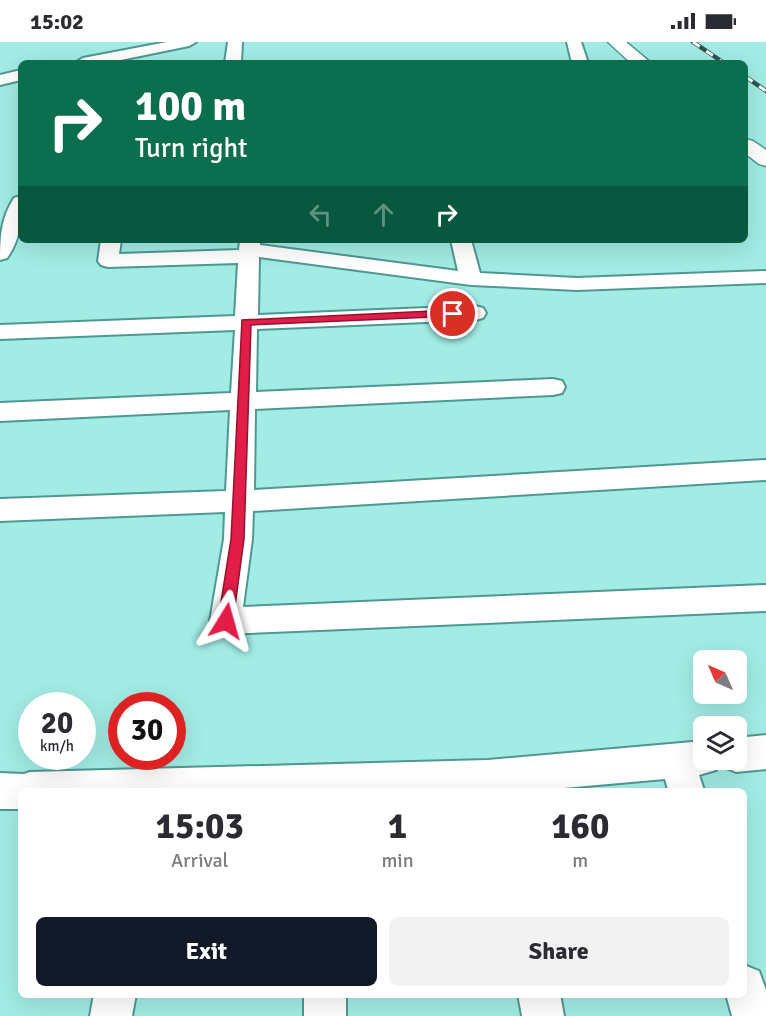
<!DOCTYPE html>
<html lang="en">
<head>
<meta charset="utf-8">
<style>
  :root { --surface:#fff; --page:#f2f2f3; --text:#2b2b33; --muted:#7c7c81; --accent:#111827 }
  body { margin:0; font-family:Signika,sans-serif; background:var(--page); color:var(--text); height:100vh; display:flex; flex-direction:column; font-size:22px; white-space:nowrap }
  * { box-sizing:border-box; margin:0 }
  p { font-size:20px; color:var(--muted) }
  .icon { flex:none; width:33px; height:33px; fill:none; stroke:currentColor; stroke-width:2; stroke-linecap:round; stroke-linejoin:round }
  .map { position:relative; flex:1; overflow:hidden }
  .drawer { position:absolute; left:18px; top:746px; width:729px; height:210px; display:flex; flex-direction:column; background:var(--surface); border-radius:9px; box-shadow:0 6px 24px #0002 }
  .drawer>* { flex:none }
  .hud { position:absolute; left:18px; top:18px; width:730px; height:183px; border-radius:9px; box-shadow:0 6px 24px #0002; background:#0b6e4f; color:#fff; overflow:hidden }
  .needle { width:39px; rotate:315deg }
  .buttons { position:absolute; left:693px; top:608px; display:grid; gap:12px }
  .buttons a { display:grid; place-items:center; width:54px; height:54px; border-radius:9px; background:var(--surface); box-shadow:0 6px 24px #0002; font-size:30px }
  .speed { position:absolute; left:18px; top:650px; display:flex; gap:12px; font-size:30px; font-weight:700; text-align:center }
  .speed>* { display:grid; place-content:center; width:78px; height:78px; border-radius:50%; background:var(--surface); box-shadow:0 6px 24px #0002; line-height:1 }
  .speed small { font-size:15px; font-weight:400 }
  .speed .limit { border:9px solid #d22; background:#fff; color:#111 }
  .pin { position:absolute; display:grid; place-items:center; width:51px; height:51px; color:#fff; margin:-26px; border:3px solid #fff; border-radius:50%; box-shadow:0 2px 6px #0007 }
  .me { position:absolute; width:66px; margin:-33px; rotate:8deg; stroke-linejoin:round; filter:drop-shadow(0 0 4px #0008) }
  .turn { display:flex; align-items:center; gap:21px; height:126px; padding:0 18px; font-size:27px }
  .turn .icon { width:78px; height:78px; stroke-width:2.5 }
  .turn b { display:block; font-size:42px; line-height:51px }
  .lanes { display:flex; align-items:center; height:57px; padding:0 18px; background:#0003; justify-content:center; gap:30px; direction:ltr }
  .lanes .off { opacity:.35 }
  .eta { display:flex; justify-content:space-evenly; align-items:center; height:102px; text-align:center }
  .eta b { font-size:36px; font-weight:700; line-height:42px }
  .primary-button { display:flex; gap:12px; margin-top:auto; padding:12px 18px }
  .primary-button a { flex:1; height:69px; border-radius:9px; background:var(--accent); color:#fff; font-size:24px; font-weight:700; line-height:69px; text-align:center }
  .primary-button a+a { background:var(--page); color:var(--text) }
  .status { display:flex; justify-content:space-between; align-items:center; height:42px; padding:0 30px; background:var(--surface); direction:ltr }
  .status svg { height:16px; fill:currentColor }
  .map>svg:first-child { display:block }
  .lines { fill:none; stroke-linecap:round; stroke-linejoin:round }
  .street-casing { stroke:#4f9892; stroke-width:4 }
  .secondary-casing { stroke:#4f9892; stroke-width:3 }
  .street { fill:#fff; fill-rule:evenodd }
  .secondary { fill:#fff; fill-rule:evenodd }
  .rail-casing { stroke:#2e5450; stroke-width:4.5 }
  .rail { stroke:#f7fefd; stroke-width:3; stroke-dasharray:8; stroke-linecap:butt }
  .route { fill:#e11d48; stroke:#92132f; stroke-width:1.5 }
</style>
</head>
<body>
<div class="status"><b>15:02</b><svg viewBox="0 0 49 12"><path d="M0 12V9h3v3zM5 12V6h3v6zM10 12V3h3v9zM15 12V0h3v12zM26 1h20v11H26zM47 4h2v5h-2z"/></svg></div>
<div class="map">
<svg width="766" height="974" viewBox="0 0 766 974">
  <rect width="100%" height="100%" fill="#a2ece5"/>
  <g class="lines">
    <defs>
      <g id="street">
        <path d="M167,0H196L189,4L106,21H75L83,16Z"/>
        <path d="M228,0H242L241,21H225Z"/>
        <path d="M567,0H581L588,21H572Z"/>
        <path d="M21,28V38L0,43V33Z"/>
        <path d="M21,154C21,177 21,197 7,216L0,218C0,195 1,176 14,156Z"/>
        <path d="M101,198H121L119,212L239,208L240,198H260V203L458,229L451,198H471L480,231L577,236L766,229V241L577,248L471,243L259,215L258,273L475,264L483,266L486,271L483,276L475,278L257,287L256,350L553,337L562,339L565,345L562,351L553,353L255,367L254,448L766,418V438L253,469L252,497L243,565L766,543V569L226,592L215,588L210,579L224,497L225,470L0,479V457L226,449L230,368L0,379V361L231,351L235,288L0,297V283L235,274L238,221L108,225L101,223L98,219Z"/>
        <path d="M766,693V727L736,730L724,725L721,718L716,728L699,733L704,748H668L665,737L541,748H21V767H0V731L24,732L30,730L488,718L704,699V717H736V696Z"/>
        <path d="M744,923L759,929L766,948V974H732L726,952H744Z"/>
        <path d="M94,952H136L132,974H90Z"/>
        <rect x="304" y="952" width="42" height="22"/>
        <path d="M518,952H560L564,974H522Z"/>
      </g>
      <g id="secondary">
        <path d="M608,0H626L651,21H631Z"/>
        <path d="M746,97L753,99L766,108V124L759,122L746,112Z"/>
      </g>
    </defs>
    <!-- street casing -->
    <use href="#street" class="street-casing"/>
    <!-- secondary casing -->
    <use href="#secondary" class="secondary-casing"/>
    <!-- street -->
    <use href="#street" class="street"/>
    <!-- secondary -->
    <use href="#secondary" class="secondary"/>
    <defs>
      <g id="rail">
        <path d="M693,0L724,21"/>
        <path d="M746,35L766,49"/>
      </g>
    </defs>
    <!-- rail casing -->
    <use href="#rail" class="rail-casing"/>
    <!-- rail -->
    <use href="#rail" class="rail"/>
  </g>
  <!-- route -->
  <path class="route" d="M453,268L458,272L456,274L251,283L244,497L233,579L231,584L226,586L221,584L218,579L231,497L242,278Z"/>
</svg>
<div class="buttons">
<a><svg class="needle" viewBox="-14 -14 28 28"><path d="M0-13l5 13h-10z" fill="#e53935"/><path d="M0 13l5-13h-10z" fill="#7c7c81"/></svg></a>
<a><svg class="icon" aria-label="layers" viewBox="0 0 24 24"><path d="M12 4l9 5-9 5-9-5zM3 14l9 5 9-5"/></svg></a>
</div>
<div class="speed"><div>20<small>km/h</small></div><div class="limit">30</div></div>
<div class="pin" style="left:453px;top:272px;background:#d93025"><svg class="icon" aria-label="arrive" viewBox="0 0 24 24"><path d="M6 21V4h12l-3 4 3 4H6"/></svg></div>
<svg class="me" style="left:226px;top:579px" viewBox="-20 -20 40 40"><path d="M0-17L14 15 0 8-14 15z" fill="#e11d48" stroke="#fff" stroke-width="4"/></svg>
<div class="hud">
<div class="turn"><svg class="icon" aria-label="right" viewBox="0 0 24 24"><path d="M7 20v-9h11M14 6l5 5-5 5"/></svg><div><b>100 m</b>Turn right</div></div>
<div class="lanes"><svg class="icon off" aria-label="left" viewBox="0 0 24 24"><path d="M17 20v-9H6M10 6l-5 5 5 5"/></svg><svg class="icon off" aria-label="ahead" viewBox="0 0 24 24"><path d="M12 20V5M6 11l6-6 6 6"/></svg><svg class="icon" aria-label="right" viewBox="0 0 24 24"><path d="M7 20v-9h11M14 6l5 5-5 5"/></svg></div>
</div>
<section class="drawer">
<div class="eta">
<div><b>15:03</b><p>Arrival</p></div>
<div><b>1</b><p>min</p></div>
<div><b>160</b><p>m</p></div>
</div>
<div class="primary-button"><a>Exit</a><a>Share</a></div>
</section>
</div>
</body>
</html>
